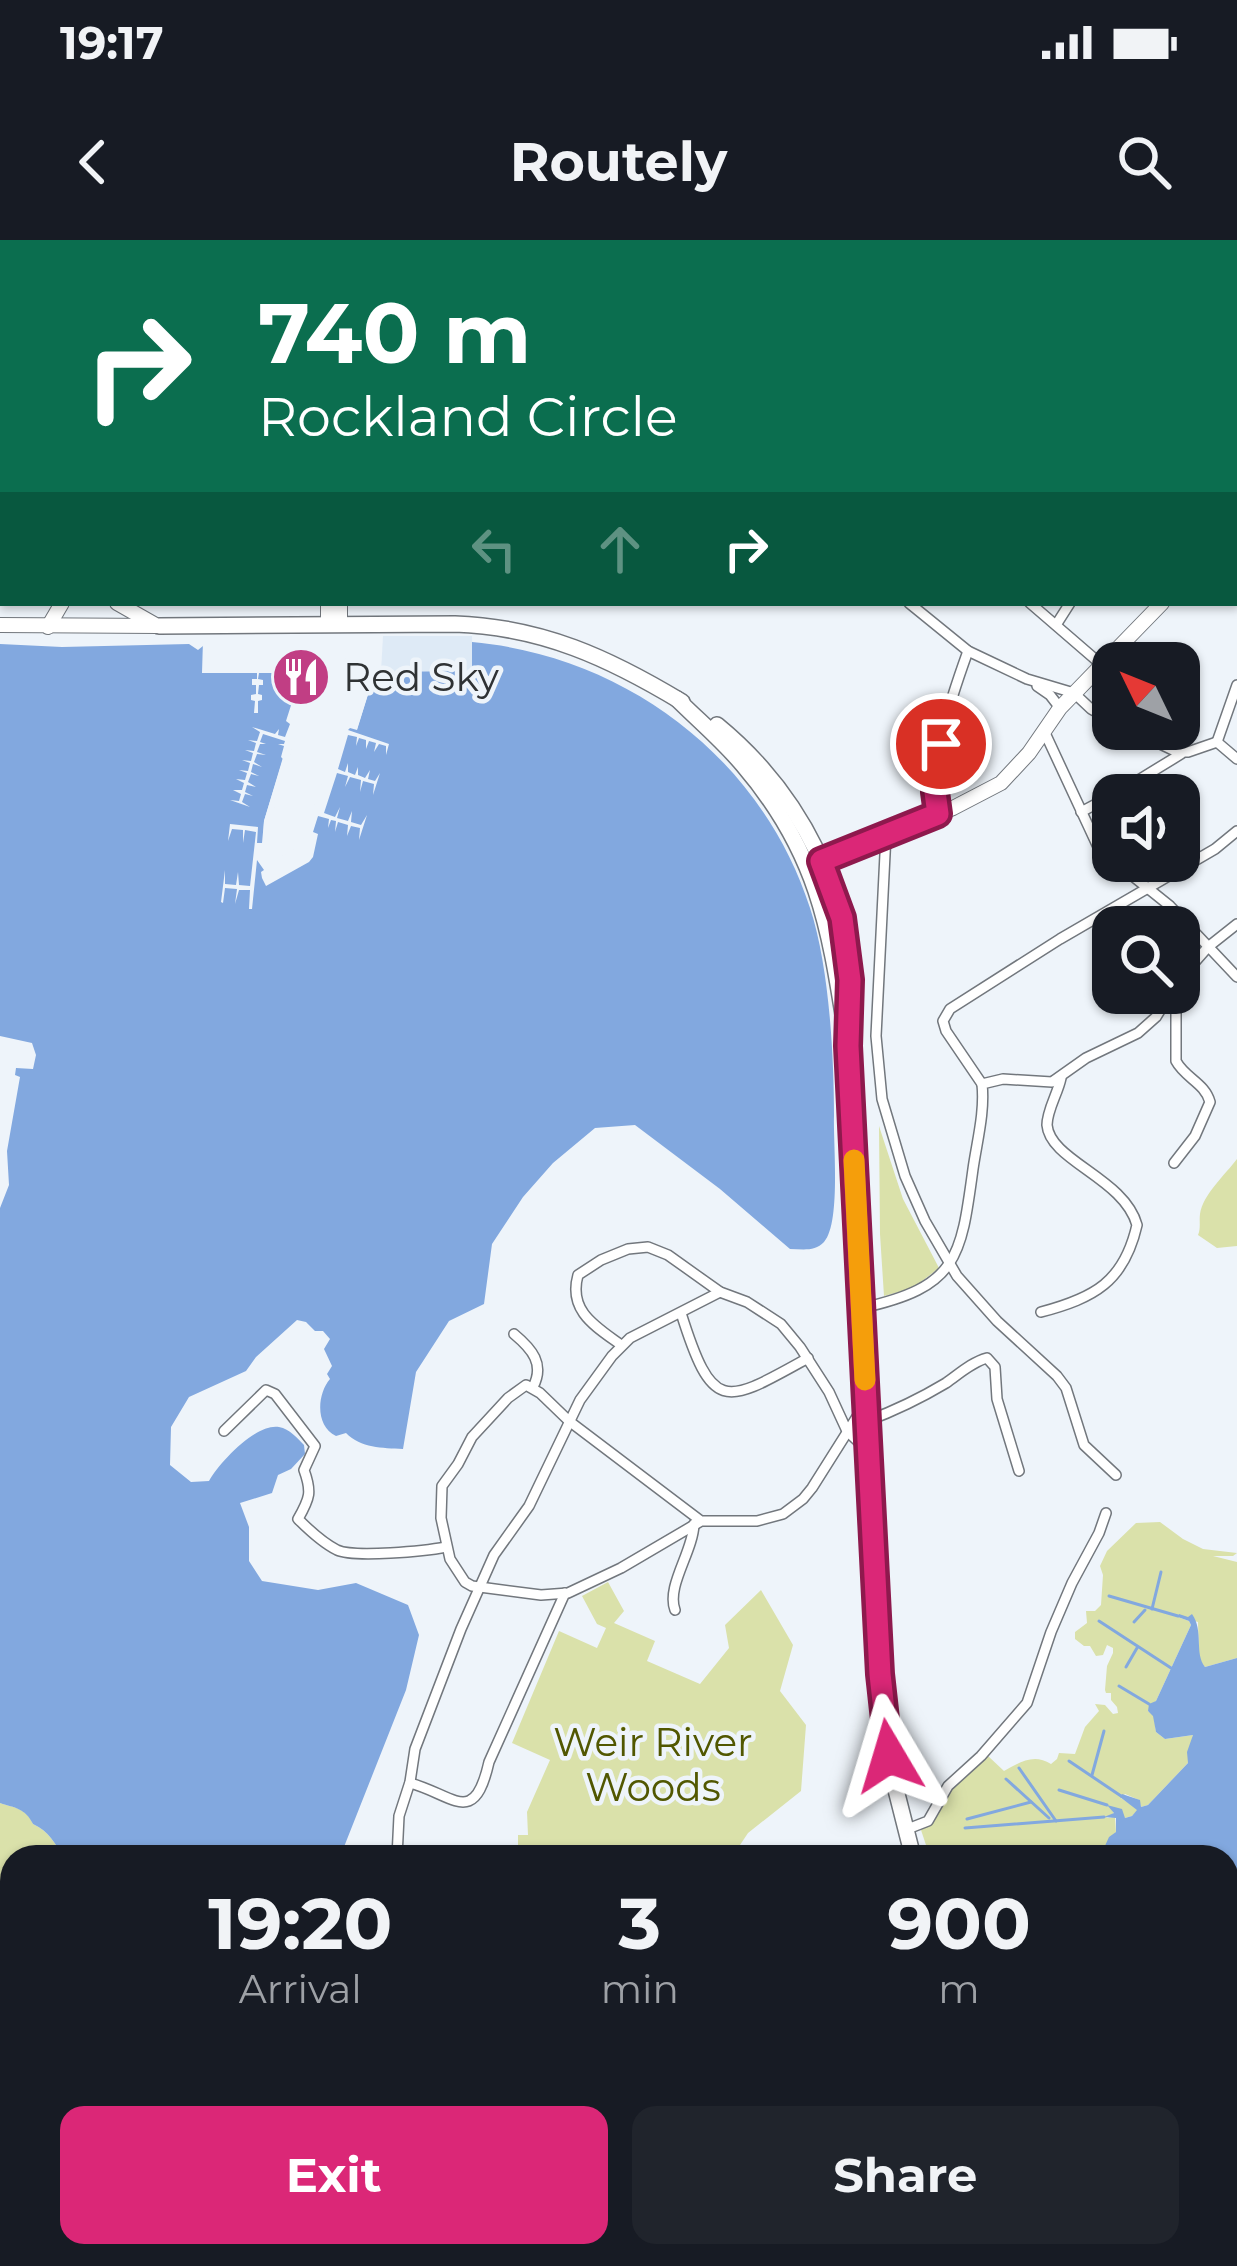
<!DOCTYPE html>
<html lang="en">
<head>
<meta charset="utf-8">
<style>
  :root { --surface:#171b24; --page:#20242c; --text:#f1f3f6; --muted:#9ea1a6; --accent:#db2777 }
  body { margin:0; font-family:Montserrat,sans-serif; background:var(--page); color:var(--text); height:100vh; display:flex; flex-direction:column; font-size:45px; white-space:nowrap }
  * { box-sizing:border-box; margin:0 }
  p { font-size:39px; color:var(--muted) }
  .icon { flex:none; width:66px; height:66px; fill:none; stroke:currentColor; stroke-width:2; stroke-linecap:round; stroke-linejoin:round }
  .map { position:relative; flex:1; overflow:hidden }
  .panel { position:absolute; left:0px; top:1605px; width:1239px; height:423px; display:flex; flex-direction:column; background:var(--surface); border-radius:36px 36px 0 0; box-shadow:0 3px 9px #0004 }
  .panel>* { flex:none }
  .banner { position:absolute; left:0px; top:0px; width:1239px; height:366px; box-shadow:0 3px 9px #0004; background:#0b6e4f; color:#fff; overflow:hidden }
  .needle { width:78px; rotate:313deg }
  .tools { position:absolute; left:1092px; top:402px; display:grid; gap:24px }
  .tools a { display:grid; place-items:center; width:108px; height:108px; border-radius:24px; background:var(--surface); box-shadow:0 3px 9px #0004; font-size:60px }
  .pin { position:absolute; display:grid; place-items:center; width:102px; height:102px; color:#fff; margin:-51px; border:6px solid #fff; border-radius:50%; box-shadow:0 3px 12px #0007 }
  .me { position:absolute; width:132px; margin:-66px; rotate:353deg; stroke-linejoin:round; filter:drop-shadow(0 0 9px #0008) }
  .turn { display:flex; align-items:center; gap:42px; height:252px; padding:0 60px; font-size:54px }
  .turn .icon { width:156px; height:156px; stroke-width:2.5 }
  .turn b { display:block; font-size:84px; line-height:102px }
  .lanes { display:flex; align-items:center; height:114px; padding:0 60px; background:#0003; justify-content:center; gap:60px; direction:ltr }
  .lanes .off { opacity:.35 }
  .eta { display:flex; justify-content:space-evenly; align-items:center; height:204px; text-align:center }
  .eta b { font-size:72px; font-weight:700; line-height:84px }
  .action { display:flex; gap:24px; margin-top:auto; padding:24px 60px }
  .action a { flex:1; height:138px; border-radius:24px; background:var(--accent); color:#fff; font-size:48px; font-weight:700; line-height:138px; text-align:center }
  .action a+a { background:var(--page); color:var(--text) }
  .status { display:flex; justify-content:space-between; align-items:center; height:84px; padding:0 60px; background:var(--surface); direction:ltr }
  .status svg { height:33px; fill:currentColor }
  header { display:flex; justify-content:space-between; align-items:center; height:156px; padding:0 60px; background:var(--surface); font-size:54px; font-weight:700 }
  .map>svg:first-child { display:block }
  .built { fill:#deeaf6 }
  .green { fill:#dae1aa }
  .water { fill:#82a8df }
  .pier { fill:#eef4fa }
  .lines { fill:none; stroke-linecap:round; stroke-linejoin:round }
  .stream { stroke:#82a8df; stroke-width:3 }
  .street-casing { stroke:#72777d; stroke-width:12 }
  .secondary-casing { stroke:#72777d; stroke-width:16 }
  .primary-casing { stroke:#72777d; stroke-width:18 }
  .street { stroke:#fff; stroke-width:9 }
  .secondary { stroke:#fff; stroke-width:14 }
  .primary { stroke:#fff; stroke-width:15 }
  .route-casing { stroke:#8e194d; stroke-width:30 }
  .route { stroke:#db2777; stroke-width:21 }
  .slow { stroke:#f59e0b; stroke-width:21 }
  .labels { text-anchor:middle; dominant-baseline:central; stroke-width:9; stroke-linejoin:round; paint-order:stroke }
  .poi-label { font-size:39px; fill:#2f3234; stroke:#eef4fa; text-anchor:start }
  .park-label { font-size:39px; fill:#515701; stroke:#eef4fa }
</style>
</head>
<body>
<div class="status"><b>19:17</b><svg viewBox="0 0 49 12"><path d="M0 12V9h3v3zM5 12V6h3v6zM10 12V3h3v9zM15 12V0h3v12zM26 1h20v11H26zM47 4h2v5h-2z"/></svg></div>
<header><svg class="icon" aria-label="back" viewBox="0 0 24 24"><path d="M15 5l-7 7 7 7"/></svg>Routely<svg class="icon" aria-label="search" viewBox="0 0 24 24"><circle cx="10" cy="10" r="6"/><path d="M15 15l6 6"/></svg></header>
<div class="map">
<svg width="1237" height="2026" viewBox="0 0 1237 2026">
  <rect width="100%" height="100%" fill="#eef4fa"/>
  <!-- built -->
  <path class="built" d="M383,396H472L473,431L381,432Z"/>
  <!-- green -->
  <g class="green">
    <path d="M879,886L903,959L939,1028L913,1048L884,1056L880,994Z"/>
    <path d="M1237,919V1006L1217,1008L1198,995C1201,988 1199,981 1200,974C1203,954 1226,934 1237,919Z"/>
    <path d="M1160,1282L1183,1299L1203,1309L1237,1313L1233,1316H1213L1237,1322V1418L1205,1427L1199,1420L1198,1382L1178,1377L1189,1381L1191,1385L1156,1461L1148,1471L1154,1476L1156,1492L1165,1499L1193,1495L1188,1523L1148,1565L1141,1567L1139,1560L1125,1554L1121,1558L1136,1568L1138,1570L1132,1576L1125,1578L1110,1567L1114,1573L1106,1578L1115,1577L1116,1592L1104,1608L1094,1607L1084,1617H930L921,1590L933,1582L953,1546L987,1515L1004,1531C1020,1522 1034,1513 1051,1524L1057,1519L1059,1513L1075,1514L1085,1487L1099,1471L1095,1464L1105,1465L1113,1474L1118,1473L1117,1467L1111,1460V1453H1106L1105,1450L1107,1426L1113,1413V1408L1107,1405L1103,1415L1096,1416L1090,1406H1084L1075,1399V1392L1087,1383L1086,1371H1095L1101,1365L1103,1335L1100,1326L1107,1311L1136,1283Z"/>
    <path d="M608,1342L624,1371L614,1383L655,1401L647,1421L700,1444L729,1408L725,1385L761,1350L793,1405L780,1451L806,1485L801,1551L748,1593L732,1617H518V1595H528L527,1572L550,1520L512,1503L559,1391L597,1408L606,1388L597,1384L582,1356Z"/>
    <path d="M0,1563C15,1568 26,1568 33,1584C49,1591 55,1604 64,1617H12V2016H468L476,2026H0Z"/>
  </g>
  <!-- water -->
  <g class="water">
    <path d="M0,0H1089V3H3V204H0Z"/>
    <path d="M472,402C627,416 762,519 810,668C829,725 834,815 834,876C833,903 841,983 824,1002C815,1012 802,1009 790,1009L720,949L635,885L595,888L553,923L523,957L492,1004L484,1064L449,1081L416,1132L403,1209C382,1208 361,1208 346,1193L336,1196C315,1186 317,1154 330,1139L327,1134L332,1126L324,1109L330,1099L323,1091H315L306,1082L297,1080L256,1117L246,1131L189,1157L171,1187L170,1225L191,1242L209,1241C219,1223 256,1183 279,1187C290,1189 297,1198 304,1205L305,1214L291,1229L278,1235L272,1253L240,1263L249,1287V1321L262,1341L318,1350L356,1343L408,1365L419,1395L406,1450L340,1617H64C55,1604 49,1591 33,1584C25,1568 15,1568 0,1563V968L9,945L7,911L20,837L15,835L16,828L33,829L36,815L32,803L0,796V404L62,407L189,404L198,410L203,406V433L280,432L293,459V484L264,581L263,603L272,628L307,608L347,486L357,489L375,432L472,431Z"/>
    <path d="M1179,1374L1188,1377L1192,1374C1204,1391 1194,1413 1205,1427L1237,1418V1814L1227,1811V1617H1084L1094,1607L1104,1608L1109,1597L1116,1592V1578L1104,1577L1114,1573L1107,1565L1122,1569L1125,1578L1132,1576L1137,1570L1120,1557L1122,1554L1140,1560L1141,1567L1148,1565L1188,1523L1187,1512L1193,1495L1165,1499L1156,1492L1153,1476L1148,1471L1149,1464L1156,1461L1191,1385L1189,1381L1178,1377Z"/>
    <path d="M468,2016H888L897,2020L902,2026H570L566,2018L561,2016L532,2026H477Z"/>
  </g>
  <!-- pier -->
  <path class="pier" d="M203,400L209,405L208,427H281L299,458L293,478L299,485L270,582L269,613L274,621L302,604L341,484L346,481L353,482L369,429L374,426L375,432L357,490L350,488L348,490L389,504L386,515V506L379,504L374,512L376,503L369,501L366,509V500L359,498L356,506L357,497L348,495L338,529L345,532L348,523V532L355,535L358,527V535L365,538L370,530L368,539L375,541L380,533L373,555L374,544L363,541L360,552L361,540L350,537L345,547L348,536L337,533L324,573L335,577L340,567L337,578L348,581L352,571L351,582L361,585L367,575L359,600L360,588L351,586L347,596L348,585L338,582L335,592L336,581L331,580L328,588L329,579L318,576L313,592L318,594L313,617L309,622L266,646L262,638L261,632L264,630L257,620L252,669H249L250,650H239L235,664L237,649L225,648L223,663L221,662L225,630V644L236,645L238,632L239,645L250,646L256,592L245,590L243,603V590L232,589L228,601L230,584L258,587L257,603H262L264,581L283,519L281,517L284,506L278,504H284L285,501L263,494L260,502L266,504H260L257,512L266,515L257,514L254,522L262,527L253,524L251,532L259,536L251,534L248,542L256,547L247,545L245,552L253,556L245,554L242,562L250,567L230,560L239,561L241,554L233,550H242L244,543L236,539L245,540L247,533L239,530L248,531L250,523L242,520L251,521L253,513L245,510L254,511L256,503L248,500L257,501L260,492L252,487L275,494L279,489L278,495L285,497L290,484L286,481L293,459L280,433H259L258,439L263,440V445H259L258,454L262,455V460L258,461V473H254L255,461L251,460V455L256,454V445H252V439H257V433H202Z"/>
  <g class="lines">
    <!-- stream -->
    <g class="stream">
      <path d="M1109,1356L1178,1376"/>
      <path d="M1152,1369L1161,1332"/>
      <path d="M1099,1381L1171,1428"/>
      <path d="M1134,1382L1145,1370"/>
      <path d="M1126,1427L1137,1408"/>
      <path d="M1119,1446L1149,1464"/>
      <path d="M1069,1521L1121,1556"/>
      <path d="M1019,1528L1056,1581"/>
      <path d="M1092,1535L1104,1491"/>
      <path d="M1006,1539L1049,1578"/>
      <path d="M1059,1550L1107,1565"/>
      <path d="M967,1579L1031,1562"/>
      <path d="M965,1588L1104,1577"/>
    </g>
    <defs>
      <g id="street">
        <path d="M1211,0L1215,3"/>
        <path d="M1236,17L1237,18"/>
        <path d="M1236,76L1237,75"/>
        <path d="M909,363L968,411L1027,439L1074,453L1091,469L1113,481"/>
        <path d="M1030,363L1103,426"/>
        <path d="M1056,385L1070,363"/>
        <path d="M1037,446L1050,455L1060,468"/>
        <path d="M1129,489L1177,512H1188L1217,502L1237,519"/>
        <path d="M1045,493L1099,609L1170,666L1237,737"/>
        <path d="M1217,502L1237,445"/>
        <path d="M1114,555L1181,514"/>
        <path d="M1081,572L1113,555"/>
        <path d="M938,574C929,521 950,461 968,411"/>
        <path d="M886,594L876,796L882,859L905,936L925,981L957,1036L997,1081L1057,1136L1066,1148L1084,1205L1116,1235"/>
        <path d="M1179,740L1208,707L1237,684"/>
        <path d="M982,844L946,791L943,781L950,769L1060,699L1215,609L1237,591"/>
        <path d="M1174,923L1195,896L1210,862C1205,843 1185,838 1176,821V753"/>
        <path d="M862,1068C957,1047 961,1019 973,929C977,901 985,872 982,844L1003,839L1052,842L1086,818L1138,793L1156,777L1171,753"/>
        <path d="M1041,1072C1094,1058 1124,1042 1137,985C1124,938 1050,921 1047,885C1047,870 1058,853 1061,838"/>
        <path d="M681,1073C713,1175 725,1164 808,1118"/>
        <path d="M514,1094C532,1109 545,1124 533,1147"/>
        <path d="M621,1105C595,1086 568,1071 578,1035L601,1020L628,1009L648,1007L668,1015L720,1052L747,1062L781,1084L800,1107L829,1152L847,1191L868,1211"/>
        <path d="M867,1181C894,1171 921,1158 946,1143C959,1134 972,1122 987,1118L995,1127L997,1159L1019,1231"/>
        <path d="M224,1191L266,1150L275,1154L315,1206L304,1230C312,1252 310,1258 298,1279C309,1290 323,1303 337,1310C354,1318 426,1311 446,1307"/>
        <path d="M701,1281L569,1181L540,1153L526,1145L508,1158L472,1197L458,1224L442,1246L441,1278L450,1319L465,1342L472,1346L541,1355L568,1353L621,1328L701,1281H757L783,1274L803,1259L812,1248L865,1164"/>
        <path d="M675,1370C666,1346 693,1312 694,1284"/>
        <path d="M410,1543C454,1555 474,1588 489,1522L565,1353"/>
        <path d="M905,1590L928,1581L948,1546L981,1516L1027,1463L1051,1392L1072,1343L1099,1293L1106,1273"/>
        <path d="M397,1617L399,1576L410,1542L415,1509L461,1389L494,1315L529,1266L580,1160L612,1116L630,1098L720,1052"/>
      </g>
      <g id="secondary">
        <path d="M1236,208H1237"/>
        <path d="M1236,282L1237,281"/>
        <path d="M0,299L3,300"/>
        <path d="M0,321H3"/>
        <path d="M117,363L154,384"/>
        <path d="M328,363V385"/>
        <path d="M340,363V385"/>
        <path d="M0,385L159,386"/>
        <path d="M48,387L62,363"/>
        <path d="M816,623L953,568L1001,543L1029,513L1060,468L1162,363"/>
      </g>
      <g id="primary">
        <path d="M159,386L455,384C542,387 609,418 682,462"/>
        <path d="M677,459C699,481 723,501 743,525C821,616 830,693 848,806L882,1456L895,1546L913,1617"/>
        <path d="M717,485C800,553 855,658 850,767"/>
        <path d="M1116,2016L1121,2026"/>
      </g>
    </defs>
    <!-- street casing -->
    <use href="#street" class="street-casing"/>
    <!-- secondary casing -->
    <use href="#secondary" class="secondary-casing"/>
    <!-- primary casing -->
    <use href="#primary" class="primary-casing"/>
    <!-- street -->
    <use href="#street" class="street"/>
    <!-- secondary -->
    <use href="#secondary" class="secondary"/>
    <!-- primary -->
    <use href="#primary" class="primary"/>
  </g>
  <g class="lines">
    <defs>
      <path id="route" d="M889,1516L880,1434L866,1162L848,806L850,740L842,678L821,621L938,574L935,552L941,504"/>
    </defs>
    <!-- route casing -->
    <use href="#route" class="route-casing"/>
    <!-- route -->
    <use href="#route" class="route"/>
    <!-- slow -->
    <path class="slow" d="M854,920L865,1140"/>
  </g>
  <!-- icons -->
  <defs>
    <symbol id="restaurant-disc" viewBox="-11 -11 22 22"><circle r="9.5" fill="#c13e84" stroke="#eef4fa"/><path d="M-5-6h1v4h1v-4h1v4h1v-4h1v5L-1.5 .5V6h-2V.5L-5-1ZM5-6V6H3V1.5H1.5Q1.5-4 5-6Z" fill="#fff"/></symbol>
  </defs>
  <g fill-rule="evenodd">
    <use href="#restaurant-disc" x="268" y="404" width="66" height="66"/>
  </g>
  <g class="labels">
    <!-- poi labels -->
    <g class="poi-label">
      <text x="343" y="437">Red Sky</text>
    </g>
    <!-- park labels -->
    <g class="park-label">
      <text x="653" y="1502">Weir River<tspan x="653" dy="45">Woods</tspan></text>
    </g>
  </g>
</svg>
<div class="tools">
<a><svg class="needle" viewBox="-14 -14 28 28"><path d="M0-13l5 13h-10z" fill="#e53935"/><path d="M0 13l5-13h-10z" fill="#9ea1a6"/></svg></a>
<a><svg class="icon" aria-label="sound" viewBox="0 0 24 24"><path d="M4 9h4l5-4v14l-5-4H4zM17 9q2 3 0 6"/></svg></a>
<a><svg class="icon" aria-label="search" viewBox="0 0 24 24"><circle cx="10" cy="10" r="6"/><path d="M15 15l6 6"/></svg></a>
</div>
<div class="pin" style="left:941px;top:504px;background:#d93025"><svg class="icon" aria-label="arrive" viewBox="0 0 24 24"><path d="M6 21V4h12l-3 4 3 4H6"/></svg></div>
<svg class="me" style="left:889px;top:1516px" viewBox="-20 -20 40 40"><path d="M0-17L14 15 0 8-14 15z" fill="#db2777" stroke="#fff" stroke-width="4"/></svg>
<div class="banner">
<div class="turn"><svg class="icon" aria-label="right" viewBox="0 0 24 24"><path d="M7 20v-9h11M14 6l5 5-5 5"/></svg><div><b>740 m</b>Rockland Circle</div></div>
<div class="lanes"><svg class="icon off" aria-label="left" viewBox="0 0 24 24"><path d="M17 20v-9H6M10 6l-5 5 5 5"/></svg><svg class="icon off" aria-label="ahead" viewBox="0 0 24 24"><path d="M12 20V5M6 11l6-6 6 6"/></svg><svg class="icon" aria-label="right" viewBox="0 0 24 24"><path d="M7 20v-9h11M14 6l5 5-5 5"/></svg></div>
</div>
<section class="panel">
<div class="eta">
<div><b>19:20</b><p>Arrival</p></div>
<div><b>3</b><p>min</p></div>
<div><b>900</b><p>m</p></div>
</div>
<div class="action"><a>Exit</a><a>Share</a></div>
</section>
</div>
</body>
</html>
